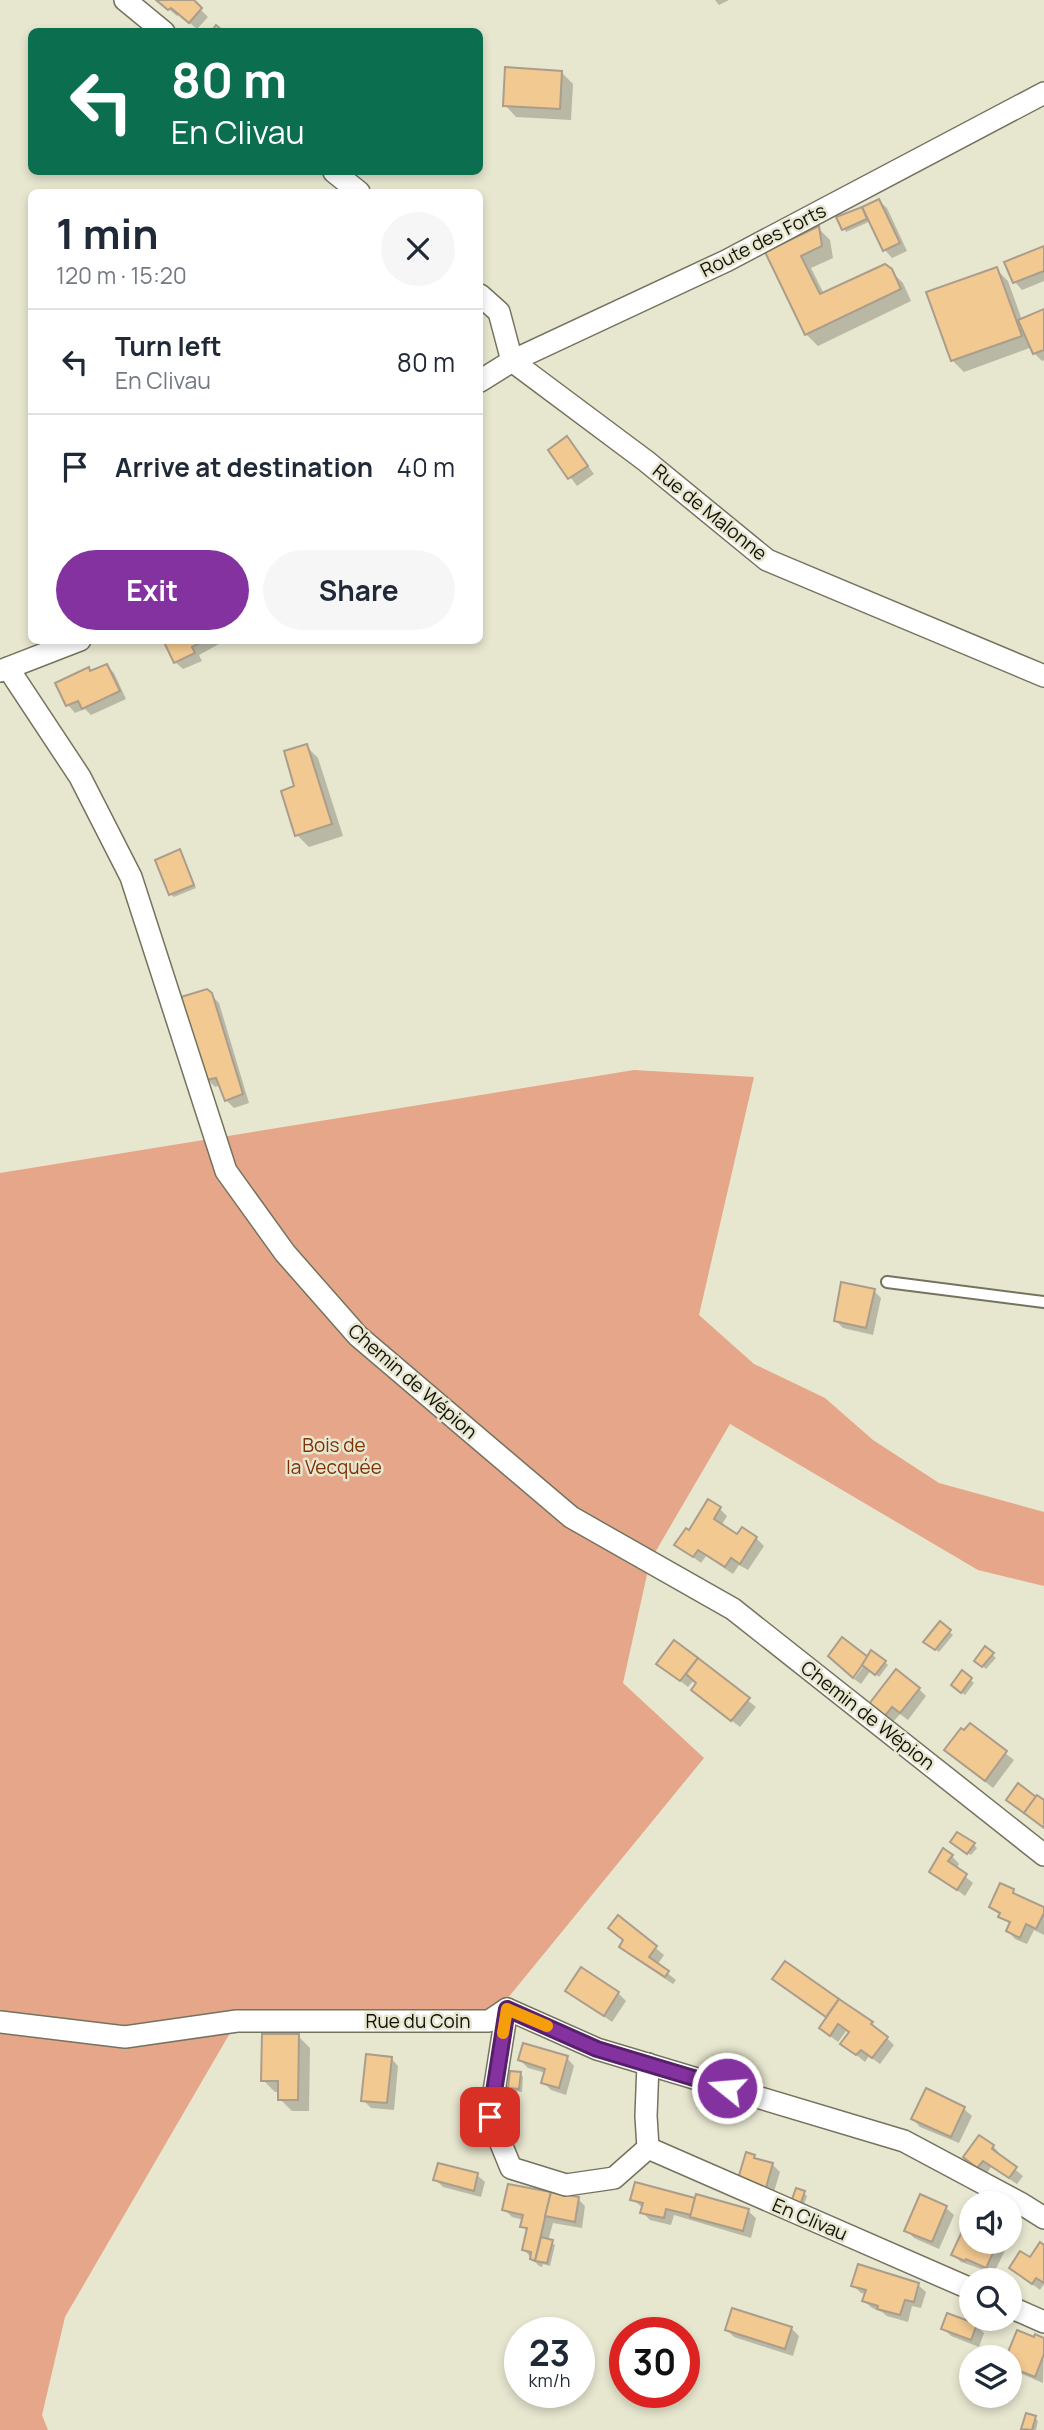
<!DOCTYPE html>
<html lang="en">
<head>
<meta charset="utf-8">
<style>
  :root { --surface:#fff; --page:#f6f6f7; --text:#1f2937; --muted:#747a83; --line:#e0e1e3; --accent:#8532a1 }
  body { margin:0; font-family:Manrope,sans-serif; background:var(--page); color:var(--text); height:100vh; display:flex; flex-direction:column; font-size:26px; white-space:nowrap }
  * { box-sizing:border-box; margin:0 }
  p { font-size:23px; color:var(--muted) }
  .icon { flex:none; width:38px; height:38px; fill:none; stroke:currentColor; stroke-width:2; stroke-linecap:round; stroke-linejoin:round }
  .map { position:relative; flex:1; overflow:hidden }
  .details { position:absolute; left:28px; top:189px; width:455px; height:455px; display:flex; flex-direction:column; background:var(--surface); border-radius:10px; box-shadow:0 4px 10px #0003 }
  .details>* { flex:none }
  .hud { position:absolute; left:28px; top:28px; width:455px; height:147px; border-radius:10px; box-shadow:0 4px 10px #0003; background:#0b6e4f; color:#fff; overflow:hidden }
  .buttons { position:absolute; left:959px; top:2191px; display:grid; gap:14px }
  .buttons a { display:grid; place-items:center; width:63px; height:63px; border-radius:50%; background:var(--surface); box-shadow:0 4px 10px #0003; font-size:35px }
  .speed { position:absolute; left:504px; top:2317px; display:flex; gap:14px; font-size:35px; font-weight:700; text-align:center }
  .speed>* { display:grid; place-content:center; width:91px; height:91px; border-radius:50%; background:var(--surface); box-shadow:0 4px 10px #0003; line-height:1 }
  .speed small { font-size:18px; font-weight:400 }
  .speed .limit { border:10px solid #d22; background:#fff; color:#111 }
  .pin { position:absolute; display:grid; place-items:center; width:60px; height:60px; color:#fff; margin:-30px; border-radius:14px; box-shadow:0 4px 10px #0006 }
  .me { position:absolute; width:77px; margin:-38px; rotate:287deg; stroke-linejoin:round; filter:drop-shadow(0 0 5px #0008) }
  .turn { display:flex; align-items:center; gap:24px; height:147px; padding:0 28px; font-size:32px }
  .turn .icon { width:91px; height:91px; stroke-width:2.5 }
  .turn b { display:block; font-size:49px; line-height:60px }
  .round { display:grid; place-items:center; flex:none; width:74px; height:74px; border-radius:37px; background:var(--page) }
  .summary { display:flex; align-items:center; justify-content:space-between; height:119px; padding:0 28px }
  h1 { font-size:42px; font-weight:700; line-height:52px }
  .primary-button { display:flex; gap:14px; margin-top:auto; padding:14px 28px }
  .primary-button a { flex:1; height:80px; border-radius:42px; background:var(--accent); color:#fff; font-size:28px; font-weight:700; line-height:80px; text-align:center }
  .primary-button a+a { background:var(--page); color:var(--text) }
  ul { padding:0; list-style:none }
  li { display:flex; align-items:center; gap:21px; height:105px; padding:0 28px; border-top:2px solid var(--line) }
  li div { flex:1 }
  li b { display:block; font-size:26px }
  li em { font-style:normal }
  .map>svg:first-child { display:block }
  .forest { fill:#e6a689 }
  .shadow { fill:#0003 }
  .building { fill:#f2c991; stroke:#ab9d8b; stroke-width:2 }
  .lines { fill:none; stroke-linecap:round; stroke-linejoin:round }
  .service-casing { stroke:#75735f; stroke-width:14 }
  .minor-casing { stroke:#75735f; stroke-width:24 }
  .service { stroke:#fff; stroke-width:10 }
  .minor { stroke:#fff; stroke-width:21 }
  .route-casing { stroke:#562069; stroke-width:18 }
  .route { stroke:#8532a1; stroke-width:12 }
  .slow { stroke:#f59e0b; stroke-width:12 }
  .labels { text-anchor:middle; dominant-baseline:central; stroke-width:5; stroke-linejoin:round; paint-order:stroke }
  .street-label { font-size:19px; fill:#111109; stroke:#e7e6cf }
  .park-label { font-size:19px; fill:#7d3205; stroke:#e7e6cf }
</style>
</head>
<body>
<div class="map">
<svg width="1044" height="2430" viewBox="0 0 1044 2430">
  <rect width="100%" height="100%" fill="#e7e6cf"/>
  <!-- forest -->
  <path class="forest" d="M634,1070L754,1077L699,1315L754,1364L825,1398L873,1440L939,1483L1044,1512V1586L978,1570L730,1424L650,1561L623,1683L704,1758L489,2021H237L65,2317L42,2415L48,2430H0V1173Z"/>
  <!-- shadow -->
  <g class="shadow">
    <path d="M158,0H191L208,17L197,29L179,14L177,16Z"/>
    <path d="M715,0H729L719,5Z"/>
    <path d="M561,72L573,84L571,120L516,117L505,105Z"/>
    <path d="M879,201L887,208L907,251L892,258L885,250L871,221L846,232L839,218Z"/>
    <path d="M818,228L830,240L833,258L811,268L824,294L891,271L903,283L911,301L818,346L806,334L767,253Z"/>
    <path d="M1044,248V281L1022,290L1015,282L1007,263Z"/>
    <path d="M996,269L1008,281L1022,320L1044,311V360L1042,361L1034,353L1032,347L964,372L952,360Z"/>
    <path d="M567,438L594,474L577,486L550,450Z"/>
    <path d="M165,640H220L221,643L199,655L202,661L183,669L175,662Z"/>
    <path d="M107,666L114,673L126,699L91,715L85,709L75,713L68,705L88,669L92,673Z"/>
    <path d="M306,746L318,758L343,836L309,847L297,835V787Z"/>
    <path d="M180,851L196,888L174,897L170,894Z"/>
    <path d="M210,994L219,1003L249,1103L234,1108L226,1100L221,1085L215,1087L207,1079Z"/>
    <path d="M874,1291L881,1298L873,1335L843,1328L835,1320Z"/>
    <path d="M720,1509L727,1516L721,1526L738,1537L756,1538L764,1546L748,1570L739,1565L733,1574L706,1556L701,1563L677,1545Z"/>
    <path d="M940,1623L953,1635L939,1652L929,1645Z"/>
    <path d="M675,1643L756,1707L740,1727L701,1697L698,1684L694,1680L688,1687L658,1663Z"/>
    <path d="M986,1649L996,1658L986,1669L976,1661Z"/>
    <path d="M869,1659L885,1662L888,1665L879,1677L871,1670L861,1684L854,1679Z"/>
    <path d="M962,1673L974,1683L965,1695L956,1688Z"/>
    <path d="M919,1689L926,1696L908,1720L900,1714L892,1723L878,1712Z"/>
    <path d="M970,1726L1014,1760L993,1788L946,1750Z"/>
    <path d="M973,1844L977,1848L971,1855L956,1845Z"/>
    <path d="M952,1856L959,1864L956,1869L973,1883L965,1896L932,1871Z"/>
    <path d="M1013,1891L1020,1898L1044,1909V1935L1034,1930L1027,1944L1015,1939L1008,1931L1011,1925L991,1907Z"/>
    <path d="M618,1917L664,1955L657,1965L676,1980L673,1984L628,1954L621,1947L625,1941Z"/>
    <path d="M785,1964L871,2023L894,2045L880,2064L869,2056L865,2062L843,2044L850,2033L847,2030L838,2042L829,2035L821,2028L828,2019L775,1979Z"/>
    <path d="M568,1990L618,1993L626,2001L612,2022Z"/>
    <path d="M298,2036L310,2048L309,2111H292L280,2099V2092H275L263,2080Z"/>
    <path d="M391,2058L398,2066L394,2110L371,2108L363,2100Z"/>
    <path d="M567,2058L574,2066L566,2095L551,2090L543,2082L546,2073L528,2068L520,2060Z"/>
    <path d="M520,2073L523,2077L522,2092L513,2091L510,2087Z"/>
    <path d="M964,2109L972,2116L959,2143L920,2127L913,2119Z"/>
    <path d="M993,2146L1000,2154L999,2156L1023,2176L1017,2184L991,2167L986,2174L973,2164Z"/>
    <path d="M754,2156L758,2161L773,2165L780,2172L772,2198L746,2190Z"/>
    <path d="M477,2175L485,2182L481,2197L443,2187L435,2179Z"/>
    <path d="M804,2193L807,2196L802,2210L796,2207Z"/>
    <path d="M578,2199L585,2206L582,2228L553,2223L548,2241L555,2245L550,2266L543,2264L542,2267L539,2266L524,2250L528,2232L522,2226L524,2220L512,2217L504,2209Z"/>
    <path d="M632,2199L748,2211L756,2218L751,2238L674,2215L671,2225L650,2220L642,2212L643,2208Z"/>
    <path d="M946,2208L954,2215L939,2249L914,2238L906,2230Z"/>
    <path d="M966,2228L971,2230V2242H1009L994,2273L998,2277L996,2280H982L987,2271L961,2262L953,2255Z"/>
    <path d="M1044,2247V2284L1040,2290L1011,2268L1030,2260Z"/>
    <path d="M853,2285H918L926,2292L921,2308L912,2306L908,2322L887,2316L882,2312L872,2308L864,2301L866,2294L861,2293Z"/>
    <path d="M948,2316L976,2326L984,2333L979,2347L951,2336L944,2329Z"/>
    <path d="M791,2328L799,2336L793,2356L734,2337L727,2330Z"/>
    <path d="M1018,2332L1044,2340L1043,2383L1010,2369L1008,2357Z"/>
    <path d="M1035,2418L1038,2421L1036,2430H1025L1023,2428Z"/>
  </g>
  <!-- building -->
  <g class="building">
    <path d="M156,0H194L202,8L189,23L171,8L168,10Z"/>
    <path d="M216,25L224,32H211Z"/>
    <path d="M505,67L562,71L560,109L503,106Z"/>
    <path d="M879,199L900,243L883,251L862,207Z"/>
    <path d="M862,207L867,219L842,230L836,217Z"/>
    <path d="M819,226L822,246L801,256L820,294L885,264L892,269L901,289L805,335L765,252Z"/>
    <path d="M1044,246V271L1013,283L1004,262Z"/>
    <path d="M997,267L1022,336L951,361L926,292Z"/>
    <path d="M1044,309V350L1033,354L1018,320Z"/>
    <path d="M567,436L588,466L568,479L548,450Z"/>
    <path d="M163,640H205L192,647L195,653L174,663Z"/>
    <path d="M107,664L120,691L82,709L78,701L66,706L55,683L89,667L90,671Z"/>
    <path d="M307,744L332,824L295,836L281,791L294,786L284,751Z"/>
    <path d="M180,849L194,885L169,895L155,860Z"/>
    <path d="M207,989L212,993L243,1094L225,1101L216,1078L206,1080L181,997Z"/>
    <path d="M841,1282L875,1289L866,1328L834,1321Z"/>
    <path d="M708,1499L721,1507L714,1519L737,1534L742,1527L757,1537L740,1564L731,1558L725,1567L698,1550L693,1557L674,1545L686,1528L689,1530Z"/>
    <path d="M940,1621L951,1630L935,1650L923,1642Z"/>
    <path d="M842,1637L868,1657L853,1678L828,1656Z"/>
    <path d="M674,1640L698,1658L680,1681L656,1664Z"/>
    <path d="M985,1646L994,1653L982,1667L974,1661Z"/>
    <path d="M871,1650L886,1661L875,1675L862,1665Z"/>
    <path d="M698,1658L750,1698L731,1721L691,1690L696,1683L686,1674Z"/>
    <path d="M896,1669L920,1688L900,1713L892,1707L884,1717L869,1704Z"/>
    <path d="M962,1670L972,1678L961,1693L951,1685Z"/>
    <path d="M970,1723L1007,1751L985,1781L944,1750L961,1728L964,1730Z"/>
    <path d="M1018,1783L1036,1797L1024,1813L1006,1800Z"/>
    <path d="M1037,1795L1044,1800V1828L1024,1813Z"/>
    <path d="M957,1832L975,1843L967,1854L950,1842Z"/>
    <path d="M943,1848L953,1855L948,1861L967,1874L957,1890L929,1872Z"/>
    <path d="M1000,1883L1014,1889L1013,1893L1044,1907V1913L1036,1929L1026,1924L1020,1938L1006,1931L1010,1922L998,1917L1000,1913L989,1907Z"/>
    <path d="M618,1915L657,1946L649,1957L669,1971L665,1977L619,1947L623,1940L608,1928Z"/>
    <path d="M785,1961L839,1999L826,2017L772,1979Z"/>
    <path d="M581,1967L619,1992L604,2016L565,1991Z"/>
    <path d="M839,1999L873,2022L871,2024L888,2037L872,2058L861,2050L856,2055L840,2044L849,2032L838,2024L830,2036L819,2028Z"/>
    <path d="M262,2034H299L298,2100H278V2081H261Z"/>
    <path d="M523,2043L568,2056L559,2088L541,2083L545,2069L518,2060Z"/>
    <path d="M366,2054L392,2057L387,2103L361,2101Z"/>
    <path d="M510,2071L521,2072L519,2089L508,2088Z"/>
    <path d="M926,2088L965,2107L951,2137L911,2119Z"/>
    <path d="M979,2135L994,2145L992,2149L1017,2167L1009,2178L983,2161L977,2168L963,2157Z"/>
    <path d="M746,2152L755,2155L754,2158L773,2163L765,2191L737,2182Z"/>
    <path d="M438,2163L478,2173L474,2191L433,2180Z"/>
    <path d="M635,2182L695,2198L691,2215L666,2209L664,2218L640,2213L643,2203L630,2200Z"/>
    <path d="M508,2184L551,2192L535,2261L530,2259L531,2252L522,2250L527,2228L520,2227L523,2215L502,2210Z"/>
    <path d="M796,2188L805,2191L799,2208L790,2205Z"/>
    <path d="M551,2192L579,2197L575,2222L545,2216Z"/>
    <path d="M696,2194L749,2209L743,2231L690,2217Z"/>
    <path d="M920,2194L947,2206L932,2242L904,2231Z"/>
    <path d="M965,2225L971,2228V2242H998L986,2268L966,2259L965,2261L951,2255Z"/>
    <path d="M541,2237L553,2240L547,2263L535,2261Z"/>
    <path d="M1040,2242L1044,2245V2283L1036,2278L1032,2284L1009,2268L1020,2251L1030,2257Z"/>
    <path d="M858,2264L919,2283L914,2302L905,2300L900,2315L877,2309L878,2306L862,2301L866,2290L851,2286Z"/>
    <path d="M986,2268L996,2272L992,2280H980Z"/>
    <path d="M732,2308L792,2327L785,2349L725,2330Z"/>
    <path d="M947,2313L977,2324L971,2340L941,2329Z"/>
    <path d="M1017,2330L1034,2337L1035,2334L1044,2338V2354L1035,2377L1010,2367V2357H1006Z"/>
    <path d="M1026,2413L1036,2416L1032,2430L1021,2429Z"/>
  </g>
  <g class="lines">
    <defs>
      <path id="service" d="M887,1282L1044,1302"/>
      <g id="minor">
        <path d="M125,0L164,32"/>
        <path d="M334,172L359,192"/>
        <path d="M480,295L499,312L512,361L646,461L767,560L1044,676"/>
        <path d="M480,381L512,361L726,261L1044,93"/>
        <path d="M8,668L80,777L131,877L226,1171L285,1253L358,1336L571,1517L733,1609L1044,1855"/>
        <path d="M0,671L80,640"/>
        <path d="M507,2009L490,2117L511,2168L566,2185L614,2178L648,2148"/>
        <path d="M0,2022L125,2037L237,2021H489L507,2009L597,2049L904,2141L1022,2204L1044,2218"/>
        <path d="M648,2064L646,2116L648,2148L971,2289"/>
        <path d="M1010,2307L1044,2322"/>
      </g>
    </defs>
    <!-- service casing -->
    <use href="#service" class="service-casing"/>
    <!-- minor casing -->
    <use href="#minor" class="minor-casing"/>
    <!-- service -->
    <use href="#service" class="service"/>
    <!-- minor -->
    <use href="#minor" class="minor"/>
  </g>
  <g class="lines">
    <defs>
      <path id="route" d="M490,2117L507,2009L597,2049L727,2088"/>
    </defs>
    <!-- route casing -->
    <use href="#route" class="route-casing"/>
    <!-- route -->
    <use href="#route" class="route"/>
    <!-- slow -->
    <path class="slow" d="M503,2033L507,2009L547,2026"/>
  </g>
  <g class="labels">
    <!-- street labels -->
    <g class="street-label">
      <text transform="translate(763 240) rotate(-27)">Route des Forts</text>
      <text transform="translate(710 512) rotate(39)">Rue de Malonne</text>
      <text transform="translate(413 1381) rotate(41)">Chemin de Wépion</text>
      <text transform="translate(868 1715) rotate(38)">Chemin de Wépion</text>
      <text x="418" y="2021">Rue du Coin</text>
      <text transform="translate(810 2219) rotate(23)">En Clivau</text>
    </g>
    <!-- park labels -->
    <g class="park-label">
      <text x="334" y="1445">Bois de<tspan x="334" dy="22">la Vecquée</tspan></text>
    </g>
  </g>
</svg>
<div class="buttons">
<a><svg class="icon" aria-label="sound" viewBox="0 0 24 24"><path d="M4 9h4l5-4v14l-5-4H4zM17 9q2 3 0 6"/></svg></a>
<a><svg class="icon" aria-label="search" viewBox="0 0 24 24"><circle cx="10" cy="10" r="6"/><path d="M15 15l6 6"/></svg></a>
<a><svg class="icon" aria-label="layers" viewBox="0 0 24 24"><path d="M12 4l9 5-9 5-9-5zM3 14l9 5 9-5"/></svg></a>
</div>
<div class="speed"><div>23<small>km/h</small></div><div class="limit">30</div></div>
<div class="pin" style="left:490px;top:2117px;background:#d93025"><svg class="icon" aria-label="arrive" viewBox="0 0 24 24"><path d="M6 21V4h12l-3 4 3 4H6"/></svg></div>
<svg class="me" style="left:727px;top:2088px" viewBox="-20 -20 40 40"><circle r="17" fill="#8532a1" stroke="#fff" stroke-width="3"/><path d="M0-11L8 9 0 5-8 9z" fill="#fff"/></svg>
<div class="hud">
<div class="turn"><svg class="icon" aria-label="left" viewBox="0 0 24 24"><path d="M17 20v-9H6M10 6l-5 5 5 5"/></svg><div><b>80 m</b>En Clivau</div></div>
</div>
<section class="details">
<div class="summary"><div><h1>1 min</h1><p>120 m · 15:20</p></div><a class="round"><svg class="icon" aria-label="close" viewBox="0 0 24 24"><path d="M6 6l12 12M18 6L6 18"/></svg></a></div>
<ul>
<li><svg class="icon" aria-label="left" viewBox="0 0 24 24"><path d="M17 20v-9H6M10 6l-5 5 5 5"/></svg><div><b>Turn left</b><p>En Clivau</p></div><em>80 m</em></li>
<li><svg class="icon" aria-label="arrive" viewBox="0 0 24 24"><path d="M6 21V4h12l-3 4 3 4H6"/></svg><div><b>Arrive at destination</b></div><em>40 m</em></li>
</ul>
<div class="primary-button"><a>Exit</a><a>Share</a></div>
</section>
</div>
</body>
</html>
